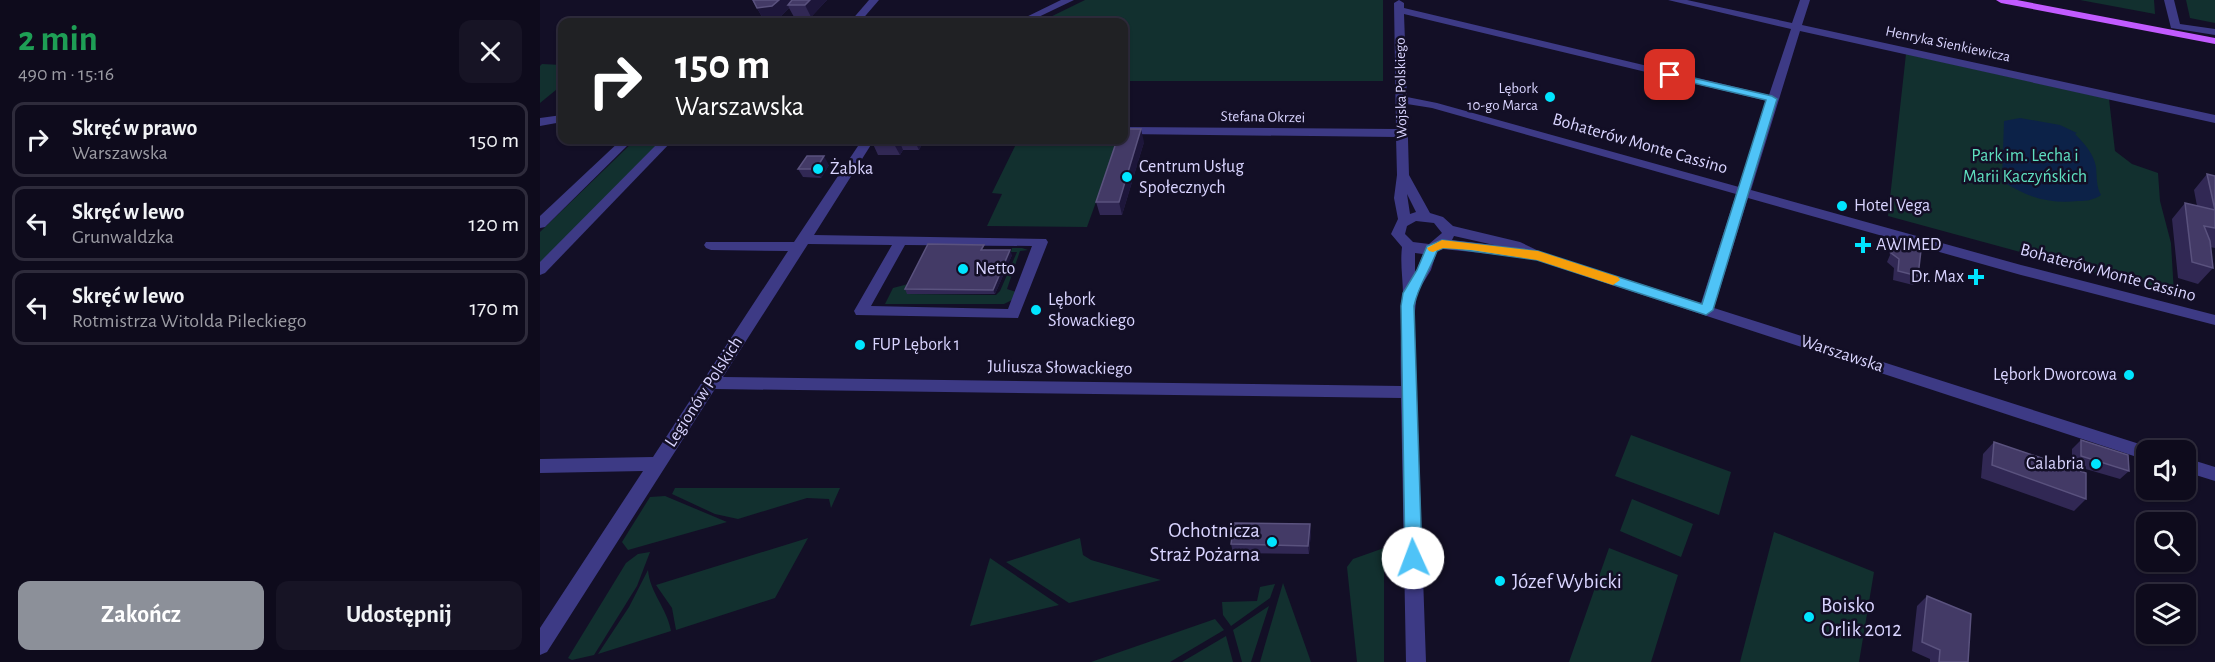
<!DOCTYPE html>
<html lang="pl">
<head>
<meta charset="utf-8">
<style>
  :root { --surface:#0e0b1c; --page:#171425; --text:#f1f3f6; --muted:#9b9ba3; --line:#2e2b3b; --accent:#8c9099 }
  body { margin:0; font-family:"Alegreya Sans",sans-serif; background:var(--page); color:var(--text); height:100vh; display:flex; flex-direction:column; font-size:22px; white-space:nowrap }
  * { box-sizing:border-box; margin:0 }
  p { font-size:20px; color:var(--muted) }
  .icon { flex:none; width:33px; height:33px; fill:none; stroke:currentColor; stroke-width:2; stroke-linecap:round; stroke-linejoin:round }
  .map { position:relative; flex:1; overflow:hidden }
  .side { display:flex; flex-direction:column; background:var(--surface); width:540px }
  .side>* { flex:none }
  .top-card { position:absolute; left:18px; top:18px; width:570px; height:126px; border-radius:12px; box-shadow:0 2px 4px #0004,0 0 0 2px var(--line); background:#202124; color:#fff; overflow:hidden }
  .fabs { position:absolute; left:1596px; top:440px; display:grid; gap:12px }
  .fabs a { display:grid; place-items:center; width:60px; height:60px; border-radius:12px; background:var(--surface); box-shadow:0 2px 4px #0004,0 0 0 2px var(--line); font-size:30px }
  .pin { position:absolute; display:grid; place-items:center; width:51px; height:51px; color:#fff; margin:-26px; border-radius:12px; box-shadow:0 3px 9px #0006 }
  .me { position:absolute; width:66px; margin:-33px; rotate:358deg; stroke-linejoin:round; filter:drop-shadow(0 0 4px #0008) }
  .turn { display:flex; align-items:center; gap:21px; height:126px; padding:0 18px; font-size:27px }
  .turn .icon { width:78px; height:78px; stroke-width:2.5 }
  .turn b { display:block; font-size:42px; line-height:51px }
  .round { display:grid; place-items:center; flex:none; width:63px; height:63px; border-radius:12px; background:var(--page) }
  .summary { display:flex; align-items:center; justify-content:space-between; height:102px; padding:0 18px }
  h1 { font-size:36px; font-weight:600; line-height:45px; color:#1e9e55 }
  .primary-button { display:flex; gap:12px; margin-top:auto; padding:12px 18px }
  .primary-button a { flex:1; height:69px; border-radius:12px; background:var(--accent); color:#fff; font-size:24px; font-weight:600; line-height:69px; text-align:center }
  .primary-button a+a { background:var(--page); color:var(--text) }
  ul { padding:0; list-style:none }
  li { display:flex; align-items:center; gap:18px; height:75px; margin:0 12px 9px; padding:0 6px; border:3px solid var(--line); border-radius:12px }
  li div { flex:1 }
  li b { display:block; font-size:22px }
  li em { font-style:normal }
  main { display:flex; flex:1; min-height:0 }
  .map>svg:first-child { display:block }
  .green { fill:#12302f }
  .water { fill:#0c2248 }
  .lines { fill:none; stroke-linecap:round; stroke-linejoin:round }
  .minor { fill:#3d3a85; fill-rule:evenodd }
  .major { fill:#c25bff; fill-rule:evenodd }
  .wall { fill:#312854 }
  .shaded-wall { fill:#1d163a }
  .building { fill:#433a66; stroke:#5a527e; stroke-width:1.5 }
  .route { fill:#4fc3f7; stroke:#337fa1; stroke-width:1.5 }
  .slow { fill:#f59e0b }
  .poi-dot { fill:#00e5ff; stroke:#130f26; stroke-width:2 }
  .labels { text-anchor:middle; dominant-baseline:central; stroke-width:5; stroke-linejoin:round; paint-order:stroke }
  .far-street-label { font-size:15px; fill:#d9d4ff; stroke:#130f26 }
  .far-poi-label { font-size:15px; fill:#d9d4ff; stroke:#130f26; text-anchor:end }
  .street-label { font-size:18px; fill:#d9d4ff; stroke:#130f26 }
  .park-label { font-size:18px; fill:#5fe0c0; stroke:#130f26 }
  .poi-label { font-size:18px; fill:#d9d4ff; stroke:#130f26; text-anchor:start }
  .near-poi-label { font-size:21px; fill:#d9d4ff; stroke:#130f26; text-anchor:start }
</style>
</head>
<body>
<main>
<section class="side">
<div class="summary"><div><h1>2 min</h1><p>490 m · 15:16</p></div><a class="round"><svg class="icon" aria-label="close" viewBox="0 0 24 24"><path d="M6 6l12 12M18 6L6 18"/></svg></a></div>
<ul>
<li><svg class="icon" aria-label="right" viewBox="0 0 24 24"><path d="M7 20v-9h11M14 6l5 5-5 5"/></svg><div><b>Skręć w prawo</b><p>Warszawska</p></div><em>150 m</em></li>
<li><svg class="icon" aria-label="left" viewBox="0 0 24 24"><path d="M17 20v-9H6M10 6l-5 5 5 5"/></svg><div><b>Skręć w lewo</b><p>Grunwaldzka</p></div><em>120 m</em></li>
<li><svg class="icon" aria-label="left" viewBox="0 0 24 24"><path d="M17 20v-9H6M10 6l-5 5 5 5"/></svg><div><b>Skręć w lewo</b><p>Rotmistrza Witolda Pileckiego</p></div><em>170 m</em></li>
</ul>
<div class="primary-button"><a>Zakończ</a><a>Udostępnij</a></div>
</section>
<div class="map">
<svg width="1675" height="662" viewBox="0 0 1675 662">
  <rect width="100%" height="100%" fill="#130f26"/>
  <!-- green -->
  <g class="green">
    <path d="M545,0H843V81H584V22H500Z"/>
    <path d="M1540,0H1614L1615,14Z"/>
    <path d="M1646,0H1675V23L1650,18Z"/>
    <path d="M1366,54L1569,99L1575,151L1592,164L1618,173L1620,201L1631,243L1634,294L1348,216Z"/>
    <path d="M2,64L22,65V85L0,103V66Z"/>
    <path d="M95,140H122L0,265V232Z"/>
    <path d="M478,140L578,141L547,227L447,226L462,194L452,193Z"/>
    <path d="M472,248H482L488,250L480,251L467,289L476,292L472,300L464,304H345L353,288L372,283L367,294L456,295L460,291L477,252H471Z"/>
    <path d="M1091,435L1191,472L1179,515L1075,476Z"/>
    <path d="M135,488H300L291,508L289,499L267,498L198,519L175,514L132,494Z"/>
    <path d="M125,496L187,522L88,550L82,542L110,497Z"/>
    <path d="M1092,499L1153,524L1141,557L1080,531Z"/>
    <path d="M1234,532L1334,572L1319,662H1200Z"/>
    <path d="M268,538L235,598L136,630L132,608L116,585Z"/>
    <path d="M540,538L543,555L551,560L621,580L529,603L466,562Z"/>
    <path d="M844,548V662H817L807,567L813,559Z"/>
    <path d="M1069,548L1138,575L1111,662H1029Z"/>
    <path d="M110,552L97,586L54,655L32,660L28,658L86,563L98,554Z"/>
    <path d="M450,558L519,605L430,626Z"/>
    <path d="M108,570C110,593 127,608 131,631L58,654L89,607Z"/>
    <path d="M743,583L771,662H720Z"/>
    <path d="M735,584L730,598L691,626L683,615L682,602L717,601L720,587Z"/>
    <path d="M729,606L711,662H702L693,630Z"/>
    <path d="M675,619L684,630L630,662H551Z"/>
    <path d="M686,636L693,662H642Z"/>
  </g>
  <!-- water -->
  <path class="water" d="M1480,118L1520,125L1537,133L1535,134C1544,143 1554,154 1556,167C1557,176 1556,187 1561,195C1554,200 1546,201 1538,201C1508,204 1487,197 1462,181L1464,121Z"/>
  <g class="lines">
    <!-- minor -->
    <g class="minor">
      <path d="M329,0H339L320,22H310Z"/>
      <path d="M521,0H534L488,22H476Z"/>
      <path d="M859,0L864,3V8L1229,95L1251,29L1128,0H1147L1252,23L1260,0H1270L1262,25L1675,115V123L1260,31L1211,190L1481,265L1675,315V325L1481,275L1208,198L1174,308L1612,448L1613,450H1606V460L993,259L965,247L967,250L965,253L960,255L903,249L897,251L891,270L877,293L874,320L886,662H866L861,398L175,389L7,652L0,655V628L103,471L0,473V459L113,457L248,251L171,250L166,248L164,245L166,242H254L322,140H334L274,235L506,239L508,242L478,318L316,315L314,311L352,245L268,244L183,377L861,386C860,355 861,325 863,295C863,279 860,264 862,247L851,234L858,219L854,198L857,175L856,137L584,134V127L856,129L854,3ZM864,14L1227,101L1199,187L897,103L867,97ZM867,104L892,108L1196,194L1161,303L1003,253L980,242L913,226L903,217L890,213L869,175ZM867,194L876,212L870,214ZM876,221L894,223L902,233L889,244L873,242L865,234L867,226ZM914,236L954,245L912,240ZM365,245L492,246L468,309L331,306ZM875,253L883,254L875,274Z"/>
      <path d="M1624,0H1634L1640,24L1675,29V35L1631,28Z"/>
      <path d="M22,115V122L0,126V118Z"/>
      <path d="M81,140H93L5,227L0,228V216Z"/>
      <path d="M121,140H133L5,273L0,275V262Z"/>
      <path d="M1646,458L1675,467V481L1646,472Z"/>
    </g>
    <!-- major -->
    <path class="major" d="M1456,0H1477L1675,38V44L1461,3Z"/>
  </g>
  <!-- wall -->
  <g class="wall">
    <path d="M212,0H250L251,1L252,0H287L271,17H254L249,8L239,18L224,20Z"/>
    <path d="M336,140H392L388,146H381L379,150H363L360,155H338L333,144Z"/>
    <path d="M604,142L582,215H560L556,202Z"/>
    <path d="M289,165L281,178L263,177L258,169Z"/>
    <path d="M1667,174L1675,176V248L1670,247L1673,268L1658,284L1638,278L1632,219L1645,203L1657,206L1654,190Z"/>
    <path d="M1354,241L1378,276L1373,285L1353,280L1354,268L1347,262L1350,255L1349,250Z"/>
    <path d="M446,249L445,250L472,255L455,294H367L365,289Z"/>
    <path d="M1541,440L1589,471L1580,479L1532,465V449Z"/>
    <path d="M1454,442L1546,499L1534,511L1441,478L1443,454Z"/>
    <path d="M771,532L769,554L693,553L691,544Z"/>
    <path d="M1387,596L1427,662H1428H1390V659L1372,651L1377,606Z"/>
  </g>
  <!-- shaded-wall -->
  <g class="shaded-wall">
    <path d="M239,0H250L253,5H248L249,8L239,18L224,20L217,8Z"/>
    <path d="M270,0H287L271,17L265,5Z"/>
    <path d="M601,129L604,142L582,215L579,202Z"/>
    <path d="M357,140H359L363,150L360,155L354,144Z"/>
    <path d="M374,140H378L381,146L379,150Z"/>
    <path d="M385,140H392L388,146Z"/>
    <path d="M284,156L289,165L281,178L276,169Z"/>
    <path d="M470,250L472,255L455,294L453,290Z"/>
    <path d="M770,524L771,532L769,554L768,546Z"/>
  </g>
  <!-- building -->
  <g class="building">
    <path d="M213,0H239L232,6L217,8Z"/>
    <path d="M252,0H270L265,5H248Z"/>
    <path d="M584,129H601L579,202H556L577,140H584Z"/>
    <path d="M336,140H357L354,144H333Z"/>
    <path d="M267,156H284L276,169H258Z"/>
    <path d="M1667,174L1675,176V228L1664,226L1670,241L1673,268L1652,262L1645,203L1675,210Z"/>
    <path d="M1354,241L1368,242L1381,250L1378,276L1358,271L1359,259L1351,253L1356,248Z"/>
    <path d="M388,244L444,245L441,250H470L453,290L365,289Z"/>
    <path d="M1541,440L1588,455L1589,471L1541,456Z"/>
    <path d="M1454,442L1546,473V499L1452,465Z"/>
    <path d="M694,523L770,524L768,546L691,544Z"/>
    <path d="M1387,596L1431,614L1428,662H1399L1400,650L1382,642Z"/>
  </g>
  <!-- route -->
  <path class="route" d="M1127,72L1232,96L1237,99L1173,310L1166,315L997,260L917,249L903,248L897,251C890,270 878,286 874,306L882,558L879,564L873,566L868,564L865,558L861,306L863,293L877,270L887,246L902,240L998,251L1162,304L1226,100L1127,77Z"/>
  <!-- slow -->
  <path class="slow" d="M902,240L998,251L1078,277L1080,280L1073,285L997,260L932,250L903,248L893,252L889,251L887,248Z"/>
  <!-- markers -->
  <g class="poi-dot">
    <circle cx="1010" cy="97" r="6"/>
    <circle cx="278" cy="169" r="6"/>
    <circle cx="587" cy="177" r="6"/>
    <circle cx="1302" cy="206" r="6"/>
    <path d="M1320 236h6v6h6v6h-6v6h-6v-6h-6v-6h6z"/>
    <circle cx="423" cy="269" r="6"/>
    <path d="M1433 268h6v6h6v6h-6v6h-6v-6h-6v-6h6z"/>
    <circle cx="496" cy="310" r="6"/>
    <circle cx="320" cy="345" r="6"/>
    <circle cx="1589" cy="375" r="6"/>
    <circle cx="1556" cy="464" r="6"/>
    <circle cx="732" cy="542" r="6"/>
    <circle cx="960" cy="581" r="6"/>
    <circle cx="1269" cy="617" r="6"/>
  </g>
  <g class="labels">
    <!-- far-street labels -->
    <g class="far-street-label">
      <text transform="translate(1408 44) rotate(12)">Henryka Sienkiewicza</text>
      <text transform="translate(861 88) rotate(-91)">Wojska Polskiego</text>
      <text transform="translate(723 117) rotate(1)">Stefana Okrzei</text>
    </g>
    <!-- far-poi labels -->
    <g class="far-poi-label">
      <text x="998" y="88">Lębork<tspan x="998" dy="17">10-go Marca</tspan></text>
    </g>
    <!-- street labels -->
    <g class="street-label">
      <text transform="translate(1100 144) rotate(16)">Bohaterów Monte Cassino</text>
      <text transform="translate(1568 273) rotate(15)">Bohaterów Monte Cassino</text>
      <text transform="translate(1302 354) rotate(18)">Warszawska</text>
      <text transform="translate(520 368) rotate(1)">Juliusza Słowackiego</text>
      <text transform="translate(164 392) rotate(-57)">Legionów Polskich</text>
    </g>
    <!-- park labels -->
    <g class="park-label">
      <text x="1485" y="156">Park im. Lecha i<tspan x="1485" dy="21">Marii Kaczyńskich</tspan></text>
    </g>
    <!-- poi labels -->
    <g class="poi-label">
      <text x="599" y="167">Centrum Usług<tspan x="599" dy="21">Społecznych</tspan></text>
      <text x="290" y="169">Żabka</text>
      <text x="1314" y="206">Hotel Vega</text>
      <text x="1336" y="245">AWIMED</text>
      <text x="435" y="269">Netto</text>
      <text x="1424" y="277" text-anchor="end">Dr. Max</text>
      <text x="508" y="300">Lębork<tspan x="508" dy="21">Słowackiego</tspan></text>
      <text x="332" y="345">FUP Lębork 1</text>
      <text x="1577" y="375" text-anchor="end">Lębork Dworcowa</text>
      <text x="1544" y="464" text-anchor="end">Calabria</text>
    </g>
    <!-- near-poi labels -->
    <g class="near-poi-label">
      <text x="720" y="530" text-anchor="end">Ochotnicza<tspan x="720" dy="24">Straż Pożarna</tspan></text>
      <text x="972" y="581">Józef Wybicki</text>
      <text x="1281" y="605">Boisko<tspan x="1281" dy="24">Orlik 2012</tspan></text>
    </g>
  </g>
</svg>
<div class="fabs">
<a><svg class="icon" aria-label="sound" viewBox="0 0 24 24"><path d="M4 9h4l5-4v14l-5-4H4zM17 9q2 3 0 6"/></svg></a>
<a><svg class="icon" aria-label="search" viewBox="0 0 24 24"><circle cx="10" cy="10" r="6"/><path d="M15 15l6 6"/></svg></a>
<a><svg class="icon" aria-label="layers" viewBox="0 0 24 24"><path d="M12 4l9 5-9 5-9-5zM3 14l9 5 9-5"/></svg></a>
</div>
<div class="pin" style="left:1130px;top:75px;background:#d93025"><svg class="icon" aria-label="arrive" viewBox="0 0 24 24"><path d="M6 21V4h12l-3 4 3 4H6"/></svg></div>
<svg class="me" style="left:873px;top:558px" viewBox="-20 -20 40 40"><circle r="19" fill="#fff"/><path d="M0-13L10 11 0 6-10 11z" fill="#4fc3f7"/></svg>
<div class="top-card">
<div class="turn"><svg class="icon" aria-label="right" viewBox="0 0 24 24"><path d="M7 20v-9h11M14 6l5 5-5 5"/></svg><div><b>150 m</b>Warszawska</div></div>
</div>
</div>
</main>
</body>
</html>
